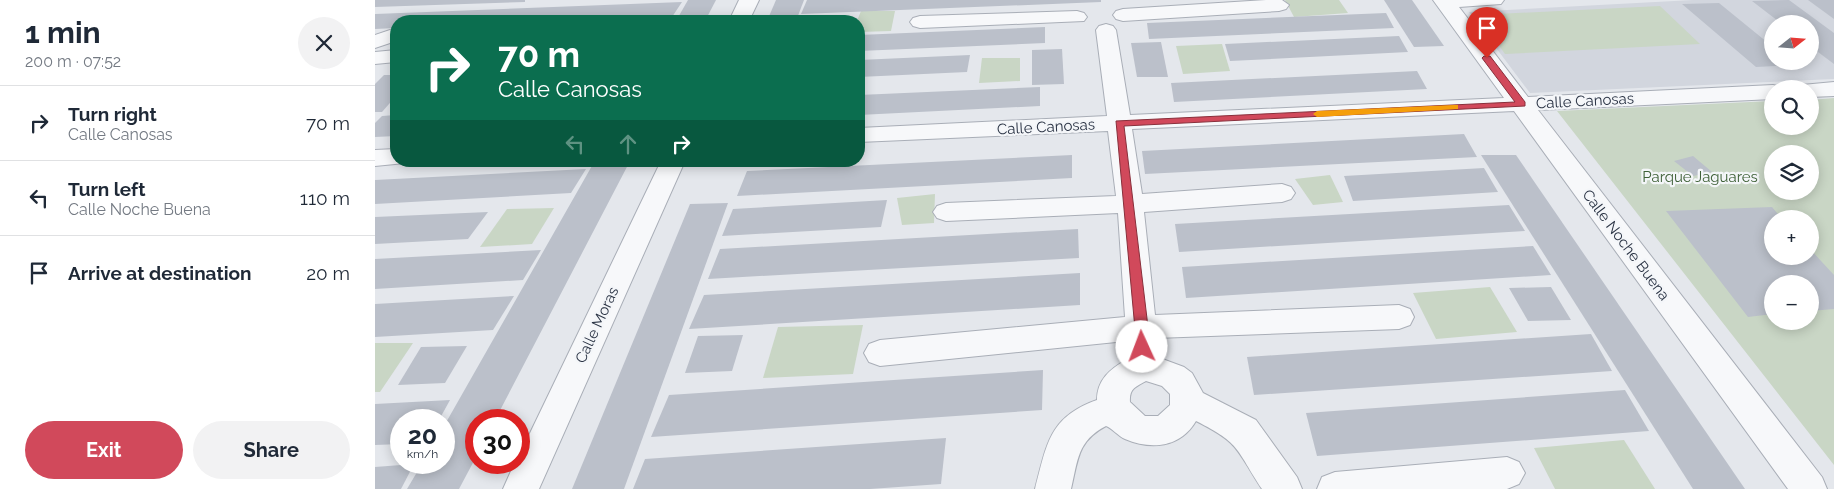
<!DOCTYPE html>
<html lang="en">
<head>
<meta charset="utf-8">
<style>
  :root { --surface:#fff; --page:#f2f2f3; --text:#1f2937; --muted:#747a83; --line:#e0e1e3; --accent:#d1495b }
  body { margin:0; font-family:Raleway,sans-serif; background:var(--page); color:var(--text); height:100vh; display:flex; flex-direction:column; font-size:19px; white-space:nowrap }
  * { box-sizing:border-box; margin:0 }
  p { font-size:16px; color:var(--muted) }
  .icon { flex:none; width:28px; height:28px; fill:none; stroke:currentColor; stroke-width:2; stroke-linecap:round; stroke-linejoin:round }
  .map { position:relative; flex:1; overflow:hidden }
  .sheet { display:flex; flex-direction:column; background:var(--surface); width:375px }
  .sheet>* { flex:none }
  .banner { position:absolute; left:15px; top:15px; width:475px; height:152px; border-radius:20px; box-shadow:0 2px 12px #0003; background:#0b6e4f; color:#fff; overflow:hidden }
  .needle { width:32px; rotate:73deg }
  .controls { position:absolute; left:1389px; top:15px; display:grid; gap:10px }
  .controls a { display:grid; place-items:center; width:55px; height:55px; border-radius:50%; background:var(--surface); box-shadow:0 2px 12px #0003; font-size:25px }
  .speed { position:absolute; left:15px; top:409px; display:flex; gap:10px; font-size:25px; font-weight:700; text-align:center }
  .speed>* { display:grid; place-content:center; width:65px; height:65px; border-radius:50%; background:var(--surface); box-shadow:0 2px 12px #0003; line-height:1 }
  .speed small { font-size:12px; font-weight:400 }
  .speed .limit { border:8px solid #d22; background:#fff; color:#111 }
  .pin { position:absolute; display:grid; place-items:center; width:42px; height:42px; color:#fff; margin:-51px -21px; border-radius:50% 50% 50% 0; rotate:-45deg; box-shadow:0 0 5px #0007 }
  .pin .icon { rotate:45deg }
  .me { position:absolute; width:55px; margin:-28px; rotate:358deg; stroke-linejoin:round; filter:drop-shadow(0 0 4px #0008) }
  .turn { display:flex; align-items:center; gap:18px; height:105px; padding:0 25px; font-size:22px }
  .turn .icon { width:65px; height:65px; stroke-width:2.5 }
  .turn b { display:block; font-size:35px; line-height:42px }
  .lanes { display:flex; align-items:center; height:48px; padding:0 25px; background:#0003; justify-content:center; gap:25px; direction:ltr }
  .lanes .off { opacity:.35 }
  .round { display:grid; place-items:center; flex:none; width:52px; height:52px; border-radius:26px; background:var(--page) }
  .overview { display:flex; align-items:center; justify-content:space-between; height:85px; padding:0 25px }
  h1 { font-size:30px; font-weight:700; line-height:38px }
  .button { display:flex; gap:10px; margin-top:auto; padding:10px 25px }
  .button a { flex:1; height:58px; border-radius:30px; background:var(--accent); color:#fff; font-size:20px; font-weight:700; line-height:58px; text-align:center }
  .button a+a { background:var(--page); color:var(--text) }
  ul { padding:0; list-style:none }
  li { display:flex; align-items:center; gap:15px; height:75px; padding:0 25px; border-top:1px solid var(--line) }
  li div { flex:1 }
  li b { display:block; font-size:19px }
  li em { font-style:normal }
  main { display:flex; flex:1; min-height:0 }
  .map>svg:first-child { display:block }
  .built { fill:#d2d6de; fill-rule:evenodd }
  .green { fill:#c9d6c5; fill-rule:evenodd }
  .building { fill:#bbc0ca }
  .lines { fill:none; stroke-linecap:round; stroke-linejoin:round }
  .minor-casing { stroke:#a9aeb7; stroke-width:2 }
  .minor { fill:#f7f8fa; fill-rule:evenodd }
  .route { fill:#d1495b; stroke:#882f3b }
  .slow { fill:#f59e0b }
  .labels { text-anchor:middle; dominant-baseline:central; stroke-width:4.5; stroke-linejoin:round; paint-order:stroke }
  .street-label { font-size:15px; fill:#2b3445; stroke:#f4f6f9 }
  .park-label { font-size:15px; fill:#3f6138; stroke:#f4f6f9 }
</style>
</head>
<body>
<main>
<section class="sheet">
<div class="overview"><div><h1>1 min</h1><p>200 m · 07:52</p></div><a class="round"><svg class="icon" aria-label="close" viewBox="0 0 24 24"><path d="M6 6l12 12M18 6L6 18"/></svg></a></div>
<ul>
<li><svg class="icon" aria-label="right" viewBox="0 0 24 24"><path d="M7 20v-9h11M14 6l5 5-5 5"/></svg><div><b>Turn right</b><p>Calle Canosas</p></div><em>70 m</em></li>
<li><svg class="icon" aria-label="left" viewBox="0 0 24 24"><path d="M17 20v-9H6M10 6l-5 5 5 5"/></svg><div><b>Turn left</b><p>Calle Noche Buena</p></div><em>110 m</em></li>
<li><svg class="icon" aria-label="arrive" viewBox="0 0 24 24"><path d="M6 21V4h12l-3 4 3 4H6"/></svg><div><b>Arrive at destination</b></div><em>20 m</em></li>
</ul>
<div class="button"><a>Exit</a><a>Share</a></div>
</section>
<div class="map">
<svg width="1459" height="489" viewBox="0 0 1459 489">
  <rect width="100%" height="100%" fill="#e4e7ec"/>
  <!-- built -->
  <path class="built" d="M1318,0H1459V79L1155,93L1094,12ZM1398,24H1435V61H1398Z"/>
  <!-- green -->
  <g class="green">
    <path d="M910,0H964L973,13L919,17Z"/>
    <path d="M1285,6L1325,44L1130,54L1102,15Z"/>
    <path d="M486,11H520L516,31L484,32L482,21Z"/>
    <path d="M847,44L855,71L808,74L801,46Z"/>
    <path d="M607,58H645V81L604,83Z"/>
    <path d="M1459,98V465L1182,111L1397,101L1398,126H1435V100ZM1398,154H1435V191H1398ZM1398,219H1435V256H1398ZM1398,284H1435V321H1398Z"/>
    <path d="M955,175L968,202L938,205L920,179Z"/>
    <path d="M560,194L559,223L527,225L522,198Z"/>
    <path d="M179,208L157,244L105,247L132,209Z"/>
    <path d="M1115,287L1142,332L1061,339L1038,293Z"/>
    <path d="M488,325L478,374L388,378L403,327Z"/>
    <path d="M0,343H38L5,392H0Z"/>
    <path d="M1249,440L1280,489H1180L1159,448Z"/>
  </g>
  <!-- building -->
  <g class="building">
    <path d="M0,0H150V2L0,7Z"/>
    <path d="M313,0H341L330,21H301Z"/>
    <path d="M401,0H429L421,21H392Z"/>
    <path d="M432,0H726V2L426,14Z"/>
    <path d="M1009,0H1037L1069,46L1039,47Z"/>
    <path d="M1414,0L1459,33V64L1435,46V24H1407L1377,1Z"/>
    <path d="M1433,0H1459V19Z"/>
    <path d="M307,2L297,17L193,21H21V28L0,29V14Z"/>
    <path d="M1344,3L1398,47V61H1415L1420,65L1381,67L1307,4Z"/>
    <path d="M1011,13L1019,28L774,39L772,23Z"/>
    <path d="M670,27V43L484,51V35Z"/>
    <path d="M1024,36L1033,52L855,61L850,44Z"/>
    <path d="M786,42L793,77H762L756,43Z"/>
    <path d="M687,49L689,84L657,85V50Z"/>
    <path d="M595,55L592,72L484,77V60Z"/>
    <path d="M1042,71L1052,89L799,102L796,83Z"/>
    <path d="M9,75H21V96L7,112H0V84Z"/>
    <path d="M665,87V106L484,115V95Z"/>
    <path d="M21,115V136L0,137V123L7,116Z"/>
    <path d="M1089,134L1102,157L770,174L767,151Z"/>
    <path d="M697,155V178L362,196L372,171Z"/>
    <path d="M1106,155H1141L1370,489H1318Z"/>
    <path d="M1318,156L1337,172L1318,176L1299,161Z"/>
    <path d="M254,163L120,420H101V457L84,489H32L48,462H69V426L218,164Z"/>
    <path d="M1109,168L1123,192L978,201L969,176Z"/>
    <path d="M211,169L196,193L0,204V180Z"/>
    <path d="M512,200L506,227L347,236L358,209Z"/>
    <path d="M353,203L249,489H197L315,204Z"/>
    <path d="M1134,205L1150,231L804,252L800,224Z"/>
    <path d="M1397,207L1407,219H1398V256H1435V249L1459,275V309L1435,311V284H1398V314L1373,317L1291,211Z"/>
    <path d="M113,212L93,239L0,244V217Z"/>
    <path d="M703,229L704,258L333,279L345,249Z"/>
    <path d="M1158,246L1176,275L811,298L807,267Z"/>
    <path d="M166,250L148,280L0,289V259Z"/>
    <path d="M705,273V305L314,329L329,295Z"/>
    <path d="M1176,287L1196,320L1153,321L1134,288Z"/>
    <path d="M139,296L118,330L0,337V304Z"/>
    <path d="M1216,334L1237,371L879,395L872,357Z"/>
    <path d="M368,335L357,371L310,373L323,336Z"/>
    <path d="M92,346L70,383L23,385L46,347Z"/>
    <path d="M668,370L667,410L276,437L294,395Z"/>
    <path d="M1250,390L1274,431L942,456L931,413Z"/>
    <path d="M75,400L64,420H26V444L0,445V404Z"/>
    <path d="M571,438L566,484L495,489H258L270,459Z"/>
    <path d="M39,464L26,489H0V467Z"/>
  </g>
  <g class="lines">
    <defs>
      <g id="minor">
        <path d="M364,0H384L374,21H354Z"/>
        <path d="M891,0H907L914,5L911,9L904,11L748,21L741,19L738,15L741,11L748,9Z"/>
        <path d="M1058,0H1129L1126,4L1084,7L1153,97L1398,85L1406,87L1407,89H1398V99L1163,110L1447,477L1452,489H1413L1139,111L757,129L767,194L907,184L916,187L920,193L916,199L907,202L769,212L780,315L1024,305L1035,309L1039,317L1035,325L1024,329L781,338L782,357L809,367L817,373L828,393L881,420L922,477L927,489H887C861,450 867,444 821,421C805,448 776,450 750,439C743,436 737,428 731,426C702,441 703,460 696,489H660C672,444 674,417 722,400C722,380 735,369 751,360V341L505,366L494,362L489,353L494,344L505,340L750,317L743,213L571,221L562,218L558,212L562,206L571,203L741,196L733,131L484,142V128L732,116L721,30L724,26L731,24L738,26L741,30L755,115L1129,98ZM771,381L787,386L795,394V405L783,416H770L755,402C754,389 760,387 771,381Z"/>
        <path d="M702,11L709,13L712,17L709,21L545,28L538,26L535,22L538,18L545,16Z"/>
        <path d="M21,28V41L0,48V35Z"/>
        <path d="M21,50V62L0,64V52Z"/>
        <path d="M1459,82V96L1435,97V89H1425L1427,85Z"/>
        <path d="M21,149V161L30,163L0,166V150Z"/>
        <path d="M286,161H310L164,489H128L140,462H144V456Z"/>
        <path d="M1132,457L1144,462L1150,473L1144,484L1132,489H942L947,477L960,472Z"/>
      </g>
    </defs>
    <!-- minor casing -->
    <use href="#minor" class="minor-casing"/>
    <!-- minor -->
    <use href="#minor" class="minor"/>
  </g>
  <!-- route -->
  <path class="route" d="M1109,56H1115L1150,102V106L749,126L773,327V347L767,352L762,351L741,121L1140,102L1107,58Z"/>
  <!-- slow -->
  <path class="slow" d="M1079,105H1083V109L942,117L938,114L942,111Z"/>
  <g class="labels">
    <!-- street labels -->
    <g class="street-label">
      <text transform="translate(1210 101) rotate(-3)">Calle Canosas</text>
      <text transform="translate(671 127) rotate(-3)">Calle Canosas</text>
      <text transform="translate(1251 245) rotate(53)">Calle Noche Buena</text>
      <text transform="translate(222 325) rotate(-65)">Calle Moras</text>
    </g>
    <!-- park labels -->
    <g class="park-label">
      <text x="1325" y="177">Parque Jaguares</text>
    </g>
  </g>
</svg>
<div class="controls">
<a><svg class="needle" viewBox="-14 -14 28 28"><path d="M0-13l5 13h-10z" fill="#e53935"/><path d="M0 13l5-13h-10z" fill="#747a83"/></svg></a>
<a><svg class="icon" aria-label="search" viewBox="0 0 24 24"><circle cx="10" cy="10" r="6"/><path d="M15 15l6 6"/></svg></a>
<a><svg class="icon" aria-label="layers" viewBox="0 0 24 24"><path d="M12 4l9 5-9 5-9-5zM3 14l9 5 9-5"/></svg></a>
<a>+</a>
<a>−</a>
</div>
<div class="speed"><div>20<small>km/h</small></div><div class="limit">30</div></div>
<div class="pin" style="left:1112px;top:58px;background:#d93025"><svg class="icon" aria-label="arrive" viewBox="0 0 24 24"><path d="M6 21V4h12l-3 4 3 4H6"/></svg></div>
<svg class="me" style="left:767px;top:347px" viewBox="-20 -20 40 40"><circle r="19" fill="#fff"/><path d="M0-13L10 11 0 6-10 11z" fill="#d1495b"/></svg>
<div class="banner">
<div class="turn"><svg class="icon" aria-label="right" viewBox="0 0 24 24"><path d="M7 20v-9h11M14 6l5 5-5 5"/></svg><div><b>70 m</b>Calle Canosas</div></div>
<div class="lanes"><svg class="icon off" aria-label="left" viewBox="0 0 24 24"><path d="M17 20v-9H6M10 6l-5 5 5 5"/></svg><svg class="icon off" aria-label="ahead" viewBox="0 0 24 24"><path d="M12 20V5M6 11l6-6 6 6"/></svg><svg class="icon" aria-label="right" viewBox="0 0 24 24"><path d="M7 20v-9h11M14 6l5 5-5 5"/></svg></div>
</div>
</div>
</main>
</body>
</html>
